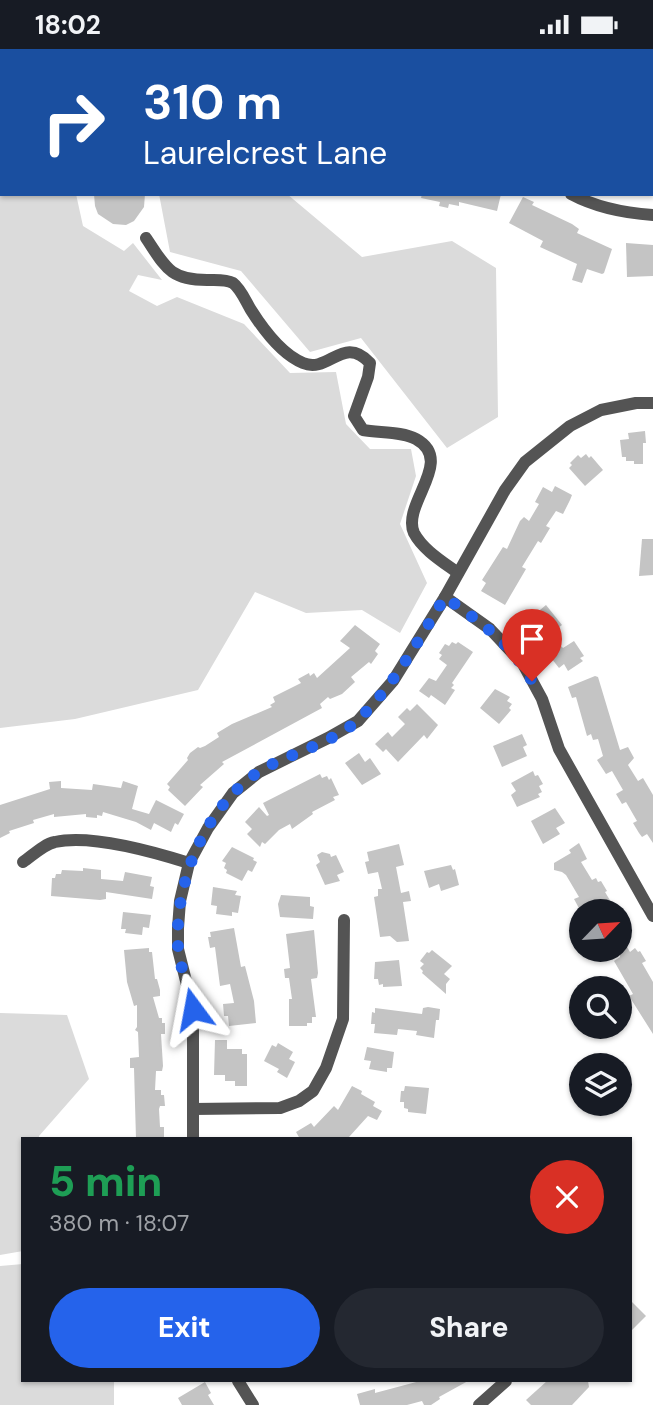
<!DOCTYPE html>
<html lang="en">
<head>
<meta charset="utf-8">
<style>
  :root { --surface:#171b24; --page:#242831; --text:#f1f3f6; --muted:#9ea1a6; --accent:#2563eb }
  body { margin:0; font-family:"DM Sans",sans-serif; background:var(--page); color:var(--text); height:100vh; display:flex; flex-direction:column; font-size:26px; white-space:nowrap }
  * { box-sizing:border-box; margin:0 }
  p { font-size:23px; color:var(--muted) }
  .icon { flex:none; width:38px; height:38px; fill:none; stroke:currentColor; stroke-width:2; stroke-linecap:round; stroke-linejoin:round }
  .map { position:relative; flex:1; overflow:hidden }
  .details { position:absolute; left:21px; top:1088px; width:611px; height:245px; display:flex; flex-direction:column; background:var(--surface); border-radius:0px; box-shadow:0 2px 5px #0004 }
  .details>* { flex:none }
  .guide { position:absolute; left:0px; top:0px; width:654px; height:147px; box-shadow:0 2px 5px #0004; background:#1a4fa0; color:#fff; overflow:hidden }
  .needle { width:46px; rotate:65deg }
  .controls { position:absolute; left:569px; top:850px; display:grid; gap:14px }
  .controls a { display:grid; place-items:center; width:63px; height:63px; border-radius:50%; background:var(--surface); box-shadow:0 2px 5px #0004; font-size:35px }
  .pin { position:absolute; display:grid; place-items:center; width:60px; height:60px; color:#fff; margin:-72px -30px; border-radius:50% 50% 50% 0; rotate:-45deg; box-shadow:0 0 7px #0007 }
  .pin .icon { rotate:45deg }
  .me { position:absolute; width:77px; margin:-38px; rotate:347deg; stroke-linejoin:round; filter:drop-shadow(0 0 5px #0008) }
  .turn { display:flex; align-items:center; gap:24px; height:147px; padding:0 28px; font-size:32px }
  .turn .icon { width:91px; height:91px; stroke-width:2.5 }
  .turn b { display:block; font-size:49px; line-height:60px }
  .round { display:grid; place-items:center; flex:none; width:74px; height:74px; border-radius:37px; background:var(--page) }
  .headline { display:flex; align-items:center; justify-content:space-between; height:119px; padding:0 28px }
  h1 { font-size:42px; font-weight:800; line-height:52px; color:#1e9e55 }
  .action { display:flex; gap:14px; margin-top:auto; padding:14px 28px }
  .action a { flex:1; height:80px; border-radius:42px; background:var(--accent); color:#fff; font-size:28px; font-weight:800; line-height:80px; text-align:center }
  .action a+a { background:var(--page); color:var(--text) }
  .status { display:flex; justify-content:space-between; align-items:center; height:49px; padding:0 35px; background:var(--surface); direction:ltr }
  .status svg { height:19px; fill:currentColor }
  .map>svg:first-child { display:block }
  .green { fill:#dbdbdb }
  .building { fill:#c4c4c4 }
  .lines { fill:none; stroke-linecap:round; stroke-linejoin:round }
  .minor { stroke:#545454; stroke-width:12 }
  .route { stroke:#2563eb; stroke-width:12; stroke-dasharray:0 21.6 }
</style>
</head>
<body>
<div class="status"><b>18:02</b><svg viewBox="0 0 49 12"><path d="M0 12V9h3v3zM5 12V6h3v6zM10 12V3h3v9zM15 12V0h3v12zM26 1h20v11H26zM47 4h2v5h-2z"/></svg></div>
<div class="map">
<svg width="653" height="1356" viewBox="0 0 653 1356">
  <rect width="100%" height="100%" fill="#fff"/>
  <!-- green -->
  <g class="green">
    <path d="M0,0L158,2H2V145H76L83,177L124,202L133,194L162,231L138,226L129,242L157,257L177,248L244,275L290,324L336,323L346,375L370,400H411L416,427L400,475L427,534L400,584L362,561L306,564L255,543L198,641L75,670L0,679Z"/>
    <path d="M159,145H287L362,208L452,192L496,219L498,368L447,399L361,289L310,303L241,222L170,203Z"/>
    <path d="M0,964L67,966L89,1030L39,1087V1090H23V1202L0,1206Z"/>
    <path d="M23,1215V1332H114V1356H0V1217Z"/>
  </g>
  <!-- building -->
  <g class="building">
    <path d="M94,145H145L144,158L134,172L126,176L113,175L98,165L95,157Z"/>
    <path d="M422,145H501L497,162L459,153V157L449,155L448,159L439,157L440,153L421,149Z"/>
    <path d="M523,148L534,153L532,156L572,175L579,180L577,184L612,200L604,224L602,225L587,220L582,234L572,231L577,215L540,198L543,192L509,174Z"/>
    <path d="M626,194L653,196V227L627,228Z"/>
    <path d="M645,382L646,394H643V415H634V412H626V408H622L620,391L629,390L628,384Z"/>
    <path d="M586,405L589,409L591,407L603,421L585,437L569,419L572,416L570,414L578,406L581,409Z"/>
    <path d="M555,437L572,446L570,451L563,465L556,462L546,477L550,479L541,494L538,492L522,518L526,520L505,556L481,542L486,534L482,531L503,498L507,500L520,472L524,468L529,472L539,455L535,453L543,438L552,443Z"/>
    <path d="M642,490H653V526L639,527Z"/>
    <path d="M546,556L562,576L547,587L546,585L542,587L539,582L535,585L528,576L530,575L528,571Z"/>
    <path d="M355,576L380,595L375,602L378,605L371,615L369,613L351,628L355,633L342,645L330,650L328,648L320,655L322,659L222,713L224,715L200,736L203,738L185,757L168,741L170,738L167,735L188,711L187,709L190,704L198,698L200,699L205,697L219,688L217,684L232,675L272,658L270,656L275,653L273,648L301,634L298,630L309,624L310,627L314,624L317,629L350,599L340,592Z"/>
    <path d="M574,592L584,607L580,609L583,612L568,622L564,615L559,619L548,605L561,597L563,599Z"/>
    <path d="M452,593L456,595L458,593L473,603L452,634L454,636L451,639L455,641L445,656L431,646L429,649L419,642L429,629L436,632L447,616L439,610L442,606L439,604L445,595L449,597Z"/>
    <path d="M595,627L598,628L620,701L628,698L634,709L628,716L638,732L643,729L653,746V794L647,785L642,788L639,784L633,774L637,772L626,753L622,755L616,745L623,741L612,722L606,725L597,711L603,707L598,690L593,691L591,685L587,687L576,648L572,649L568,638Z"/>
    <path d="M495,640L510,648L507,652L512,655L509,659L511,661L499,675L480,659Z"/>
    <path d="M417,655L438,676L427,690L424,686L398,713L386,700L383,703L375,695L388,683L392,688L405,675L398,668L407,659L410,662Z"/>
    <path d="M522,685L527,696L523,698L527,707L502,718L493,697Z"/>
    <path d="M359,704L365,713L370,709L381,725L362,736L345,714Z"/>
    <path d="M533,722L535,727L538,726L543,735L539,737L542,743L538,745L540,748L517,758L511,746L516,742L511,734Z"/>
    <path d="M320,725L322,729L327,727L329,731L331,729L339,746L333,748L335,751L312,763L313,765L292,780L290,775L279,781L265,795L262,793L260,798L247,785L252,780L245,773L259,758L267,767L269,766L263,754Z"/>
    <path d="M61,732V739L92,741L93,735L121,739L123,732L138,737L132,760L149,765L156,751L184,765L178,776L175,774L171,783L154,774L151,781L136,773L103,763L102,767L97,766V769L86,768V765L54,768V765L33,771L34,774L9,782L10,784L0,789V756L50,740L49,733Z"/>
    <path d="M555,759L565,774L556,779L560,785L543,795L531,772Z"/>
    <path d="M579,794L587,810L581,813L592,831L596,829L598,833L601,832L607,842L605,843L617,863H581L574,850L579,848L566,826L562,823L554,821V814L571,804L569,801Z"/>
    <path d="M399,795L404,816L396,818L401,844L409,842L411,852L403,853L409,892L397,893L390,887L380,888L374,848L378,847V840H382L378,823L368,825L365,813L369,812L367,803Z"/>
    <path d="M232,798L254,809L253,811L257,813L252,823L248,821L242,832L226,824L227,821L224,819L226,814L222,812Z"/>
    <path d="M322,803L330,805L331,808L336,806L344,823L337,826L340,832L325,836L316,816L320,813L317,806Z"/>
    <path d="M451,816L453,821L455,820L459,836L441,842L439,835L429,839L424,822Z"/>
    <path d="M83,819L101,821V830L123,832L125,823L152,828L150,837L154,838L152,850L106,843V850L100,851L51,847L52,829H55L56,825H61L62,821L83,822Z"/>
    <path d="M213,838L237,842L235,846L241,847L238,864L232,863V867L216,865L217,857L211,856Z"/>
    <path d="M281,846L310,848V857L314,858L313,870L280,868L278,855Z"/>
    <path d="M123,863L151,866L149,879L143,878L142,886L125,884L126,880H121Z"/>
    <path d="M234,879L241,918L245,917L254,952L256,974L229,977L228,967H224L223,955L234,954L230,935L220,937L215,898L210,899L208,888H211L210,883Z"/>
    <path d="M314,881L318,924L317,929L311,930L316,968H312V974H307V977H289V950H292L289,929H285L284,920L290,919L286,885Z"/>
    <path d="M620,886L630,903L635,899L638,903L640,902L646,912L642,914L653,933V985L629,947L633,945L614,912L620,908Z"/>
    <path d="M149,899V903H152L155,930H157L160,941V947L153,948L159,969H162V974H165V985H161L163,1017L162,1022H156L155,1041H161V1046H164L165,1057H160L159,1060L160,1078H164V1090H136L134,1019H130V1009L139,1008L138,983L135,981L137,978V956L134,957L127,933L124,901Z"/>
    <path d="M432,901L452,917L444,925L450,930L446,935V945L422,924L423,922L420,919L424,915L420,912L427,903L429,904Z"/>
    <path d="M399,911L402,937L383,938V935L379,936L378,930H374L375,913Z"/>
    <path d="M428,958L440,960L439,971H436L434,989L416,986L417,982L398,980L397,986L374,984L375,975H371L372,963L375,964V959L422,965L423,959Z"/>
    <path d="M215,991H227V1000H242V1005H247V1037H235V1032H225V1026H214Z"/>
    <path d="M278,994L293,1003L289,1010L295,1013L287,1029L277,1023L279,1020L264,1012L272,996L276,998Z"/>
    <path d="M367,998L394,1003L392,1019H387V1023L369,1020L371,1012L364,1011Z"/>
    <path d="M352,1037L362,1042L361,1045L375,1053L373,1057L382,1062L377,1071L368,1067L349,1088L344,1090H300L296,1083L311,1074L314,1078L334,1057L338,1061Z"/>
    <path d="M405,1037L429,1039L426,1065L408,1063V1060L404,1059V1053H400L401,1042H404Z"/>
    <path d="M630,1251L646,1267L630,1283Z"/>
    <path d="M420,1332H468L439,1348L440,1350L431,1356H424L422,1352L407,1356H360L357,1345L375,1340V1344Z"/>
    <path d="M547,1332H588L589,1338L572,1356H531L526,1351Z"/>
    <path d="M205,1333L211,1344L208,1346L214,1356H182L178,1349Z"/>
  </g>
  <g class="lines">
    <!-- minor -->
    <g class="minor">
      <path d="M552,0L554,2"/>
      <path d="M579,2L581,0"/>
      <path d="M571,145C597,159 624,164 653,166"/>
      <path d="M146,189C165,217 169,231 207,231C215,231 226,230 233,234C241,240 246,253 251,261C263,280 281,305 303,314C329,325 343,285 370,314L368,328L354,367L363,381C379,384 402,382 416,390C456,412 401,455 414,484C423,501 443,513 458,524"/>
      <path d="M445,548L490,580L523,615L542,650L559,700L653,867"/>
      <path d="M23,813C32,807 44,795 55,793C91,785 154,803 189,814"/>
      <path d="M193,1060L280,1059L299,1052L313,1042L326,1019L343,970L344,871"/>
      <path d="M193,1090V960L178,900V879L180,852L189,814L208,779L233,744L259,723L328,689L358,672L393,632L445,548L505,441L525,413L570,377L601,361L636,354H653"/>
      <path d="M238,1332L253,1356"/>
      <path d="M479,1356L506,1332"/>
    </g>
  </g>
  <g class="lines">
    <!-- route -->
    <path class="route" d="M193,960C189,940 180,919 178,898C174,834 205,757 260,722C291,703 333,695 359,670C395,635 419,590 445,548C479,572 512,595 532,632"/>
  </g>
</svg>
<div class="controls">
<a><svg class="needle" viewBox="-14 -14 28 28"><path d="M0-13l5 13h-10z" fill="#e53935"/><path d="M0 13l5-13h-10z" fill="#9ea1a6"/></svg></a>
<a><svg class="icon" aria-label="search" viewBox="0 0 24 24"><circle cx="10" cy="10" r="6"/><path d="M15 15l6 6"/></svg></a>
<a><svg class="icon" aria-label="layers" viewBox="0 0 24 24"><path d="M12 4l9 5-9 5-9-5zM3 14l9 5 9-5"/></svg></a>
</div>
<div class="pin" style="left:532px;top:632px;background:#d93025"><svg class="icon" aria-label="arrive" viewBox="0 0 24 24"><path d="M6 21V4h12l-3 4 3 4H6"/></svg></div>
<svg class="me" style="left:193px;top:960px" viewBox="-20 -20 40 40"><path d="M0-17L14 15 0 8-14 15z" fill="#2563eb" stroke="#fff" stroke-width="4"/></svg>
<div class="guide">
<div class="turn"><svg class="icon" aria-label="right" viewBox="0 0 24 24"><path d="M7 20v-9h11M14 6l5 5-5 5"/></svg><div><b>310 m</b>Laurelcrest Lane</div></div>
</div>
<section class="details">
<div class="headline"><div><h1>5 min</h1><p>380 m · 18:07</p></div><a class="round" style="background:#d93025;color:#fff"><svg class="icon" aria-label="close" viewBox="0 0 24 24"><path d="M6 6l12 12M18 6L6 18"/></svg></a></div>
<div class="action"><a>Exit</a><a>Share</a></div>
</section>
</div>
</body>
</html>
